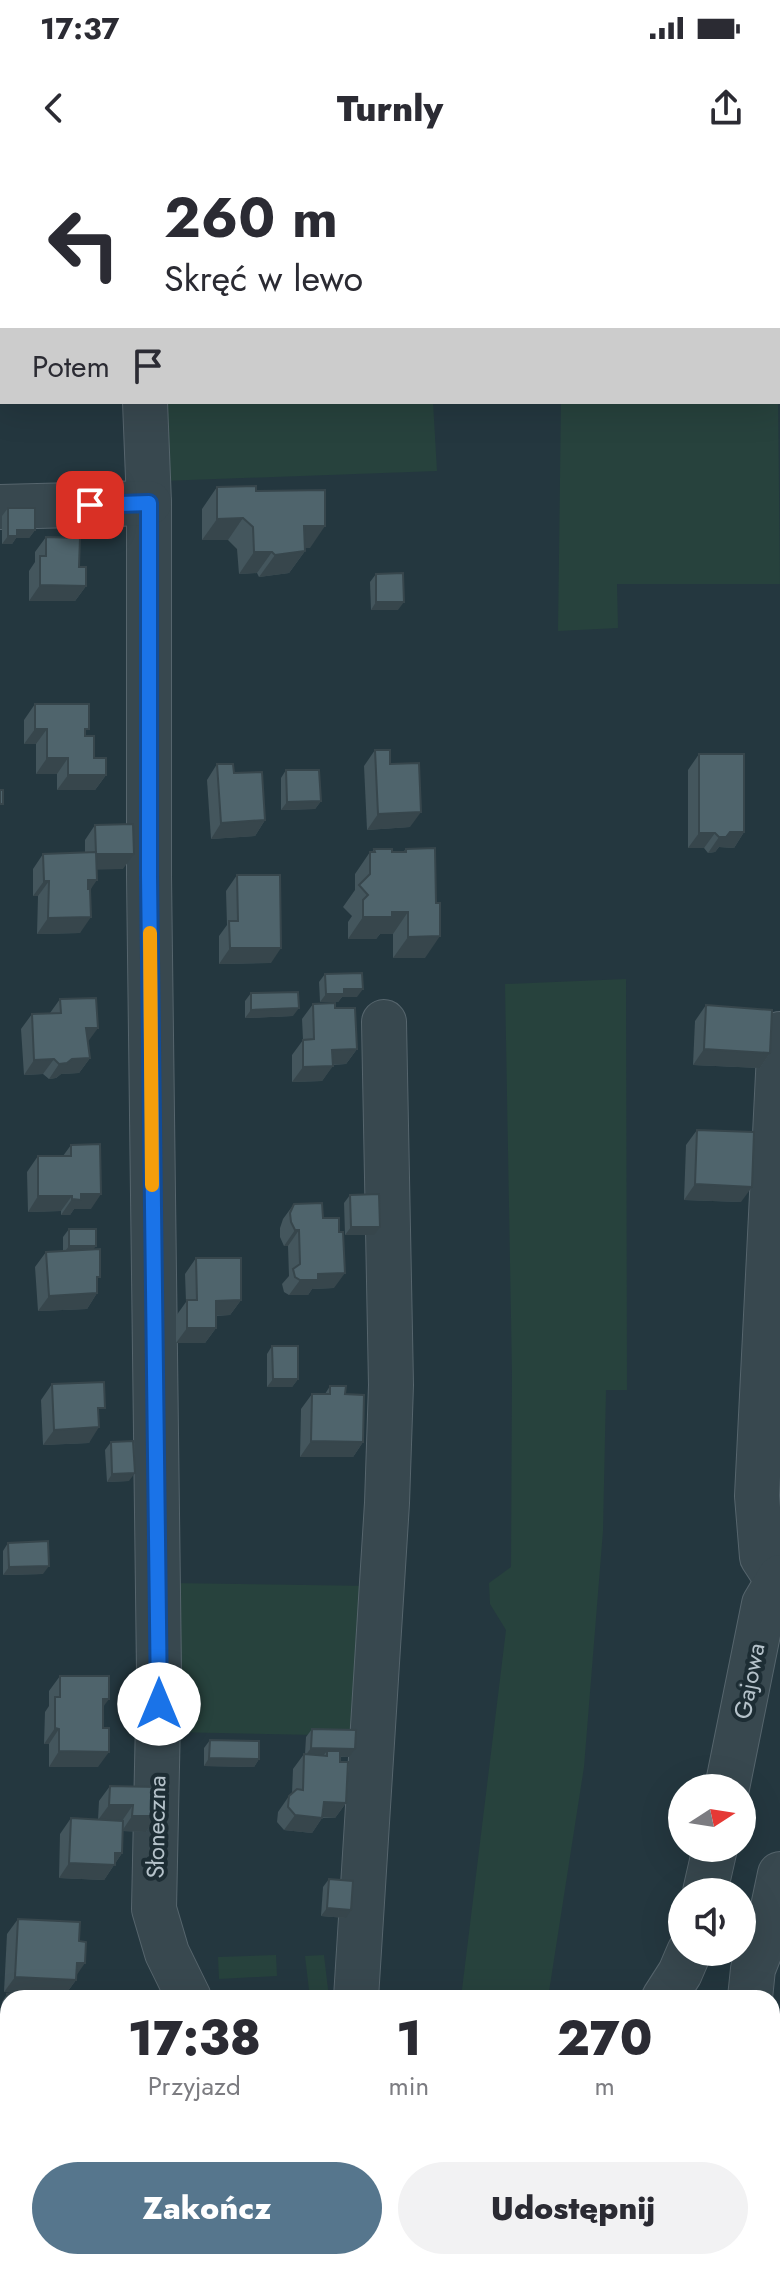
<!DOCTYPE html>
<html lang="pl">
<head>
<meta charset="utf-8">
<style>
  :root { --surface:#fff; --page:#f2f2f3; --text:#2b2b33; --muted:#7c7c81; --accent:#56768d }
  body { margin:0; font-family:Jost,sans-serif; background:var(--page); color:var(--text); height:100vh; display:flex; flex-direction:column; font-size:30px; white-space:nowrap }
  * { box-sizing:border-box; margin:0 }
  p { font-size:26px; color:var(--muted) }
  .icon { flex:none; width:44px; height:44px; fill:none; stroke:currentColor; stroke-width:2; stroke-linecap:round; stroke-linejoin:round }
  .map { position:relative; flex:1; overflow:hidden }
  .sheet { position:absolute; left:0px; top:1830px; width:780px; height:280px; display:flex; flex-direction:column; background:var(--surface); border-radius:24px 24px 0 0; box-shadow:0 8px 32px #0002 }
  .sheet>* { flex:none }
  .hud { position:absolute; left:0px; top:0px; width:780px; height:244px; box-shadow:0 8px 32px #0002; background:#fff; color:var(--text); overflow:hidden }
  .needle { width:52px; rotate:78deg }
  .tools { position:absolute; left:668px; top:1614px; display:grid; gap:16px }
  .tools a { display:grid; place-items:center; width:88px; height:88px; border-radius:50%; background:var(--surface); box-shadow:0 8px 32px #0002; font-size:40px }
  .pin { position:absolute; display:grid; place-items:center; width:68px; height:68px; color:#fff; margin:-34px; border-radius:16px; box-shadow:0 4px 12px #0006 }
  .me { position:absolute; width:88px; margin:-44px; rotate:0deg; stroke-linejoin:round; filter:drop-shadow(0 0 6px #0008) }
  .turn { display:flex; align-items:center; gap:28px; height:168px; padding:0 32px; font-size:36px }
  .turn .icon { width:104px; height:104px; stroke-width:2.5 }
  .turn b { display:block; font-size:56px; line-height:68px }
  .then { display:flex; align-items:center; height:76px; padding:0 32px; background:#0003; gap:16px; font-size:30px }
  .eta { display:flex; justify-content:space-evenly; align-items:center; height:136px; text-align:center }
  .eta b { font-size:48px; font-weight:800; line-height:56px }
  .action { display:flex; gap:16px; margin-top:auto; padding:16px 32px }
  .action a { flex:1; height:92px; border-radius:48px; background:var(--accent); color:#fff; font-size:32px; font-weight:800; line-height:92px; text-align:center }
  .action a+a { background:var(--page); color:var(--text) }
  .status { display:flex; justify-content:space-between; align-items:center; height:56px; padding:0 40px; background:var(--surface); direction:ltr }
  .status svg { height:22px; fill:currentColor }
  header { display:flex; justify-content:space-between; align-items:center; height:104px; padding:0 32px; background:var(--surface); font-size:36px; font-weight:800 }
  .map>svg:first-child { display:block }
  .green { fill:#27423d }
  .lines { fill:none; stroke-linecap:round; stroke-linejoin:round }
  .minor-casing { stroke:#56656d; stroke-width:46 }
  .minor { stroke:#38484f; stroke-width:44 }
  .rail { stroke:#5a6d76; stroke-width:6; stroke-dasharray:8 8; stroke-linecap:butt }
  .wall { fill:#44565d }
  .shaded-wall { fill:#37464c }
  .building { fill:#4f646c; stroke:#37464c; stroke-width:2 }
  .route-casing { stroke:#114b97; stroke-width:20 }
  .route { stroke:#1a73e8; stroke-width:14 }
  .slow { stroke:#f59e0b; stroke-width:14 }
  .labels { text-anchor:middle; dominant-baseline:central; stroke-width:8; stroke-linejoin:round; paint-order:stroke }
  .street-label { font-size:24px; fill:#b5c2ca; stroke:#1d2d34 }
</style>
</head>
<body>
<div class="status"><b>17:37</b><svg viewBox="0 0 49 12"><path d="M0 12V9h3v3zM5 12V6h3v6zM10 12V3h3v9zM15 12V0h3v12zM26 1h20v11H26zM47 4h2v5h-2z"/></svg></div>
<header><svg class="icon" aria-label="back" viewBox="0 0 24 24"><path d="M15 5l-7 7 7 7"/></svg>Turnly<svg class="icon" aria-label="share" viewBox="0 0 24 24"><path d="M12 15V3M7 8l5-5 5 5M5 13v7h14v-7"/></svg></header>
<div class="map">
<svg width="780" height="2110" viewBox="0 0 780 2110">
  <rect width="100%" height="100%" fill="#24373f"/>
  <!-- green -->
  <g class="green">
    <rect x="143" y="0" width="271" height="2"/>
    <path d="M778,237L780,424H617L618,468L558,471L561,242H778Z"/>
    <path d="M156,242H433L437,311L162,321Z"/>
    <path d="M626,819L627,1230H606L603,1371L584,1607L548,1838H461L506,1470L490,1444L489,1423L511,1407L512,1213L505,824Z"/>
    <path d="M168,1423L374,1426L366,1576L169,1572Z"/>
    <path d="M276,1795L277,1816L219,1819L218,1797Z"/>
    <path d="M324,1795L329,1838H310L305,1796Z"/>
  </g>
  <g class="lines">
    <defs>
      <g id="minor">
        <path d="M129,0L130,2"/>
        <path d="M145,242L149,343V716L159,1512L154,1749L167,1793L189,1838"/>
        <path d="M0,347L149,343"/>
        <path d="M777,1420L762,1397L757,1336L780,874"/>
        <path d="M727,1628L764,1444L780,1417"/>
        <path d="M705,1732L715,1688"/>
        <path d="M356,1838L387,1343L391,1225L384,862"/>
        <path d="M664,1838L680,1813L689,1792"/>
        <path d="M750,1838L753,1809L768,1771L780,1714"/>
        <path d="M322,2102L323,2110"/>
        <path d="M502,2110L505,2102"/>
      </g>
    </defs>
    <!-- minor casing -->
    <use href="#minor" class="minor-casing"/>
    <!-- minor -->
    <use href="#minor" class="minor"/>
    <!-- rail -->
    <g class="rail">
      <path d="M772,2100L780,2052"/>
      <path d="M701,2102L754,2110"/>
    </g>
  </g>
  <!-- wall -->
  <g class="wall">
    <rect x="646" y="0" width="59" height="2"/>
    <path d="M217,327L256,331L310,388H305V391L289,413L259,417L257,413L239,414L237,389L228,380H202V349Z"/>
    <path d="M8,348L35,370L29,378H16L12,384H2V356Z"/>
    <path d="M46,377L79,407L86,426L75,441H29V411L35,402V392Z"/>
    <path d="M376,414L398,450H371L370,422Z"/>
    <path d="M35,544L85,575L94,598L106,615L95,630H57V614H36V584H24V560Z"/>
    <path d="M375,590L410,667L367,670L364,606Z"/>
    <path d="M699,594L744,672L734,688L719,687L715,692L708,693L704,688H688V610Z"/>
    <path d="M217,604L234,613L265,660L255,676L211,679L207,620Z"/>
    <path d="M286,610L321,641L315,649L281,650V618Z"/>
    <path d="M95,665L123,709H96L80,773L37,774L38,736H33V709L43,694L85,693V680Z"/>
    <path d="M374,689L392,692H403L406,689L425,798H393V774H380L376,779H348V762L352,756L343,747L355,730V714L370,692H372Z"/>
    <path d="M237,715L271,803L219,804V776L227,765L226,731Z"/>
    <path d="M325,814L357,837H342L338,842H320L319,822Z"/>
    <path d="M251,833L293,856L245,858V841Z"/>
    <path d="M60,839L88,881L90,898L79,913L61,914L56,918L49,919L43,914L24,915L21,869L32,854L50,853Z"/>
    <path d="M313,844L335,848L357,889L346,904L333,905L322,921L292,922V895L303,880L302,859Z"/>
    <path d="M706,845L770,893L760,908L693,905L695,861Z"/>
    <path d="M697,970L741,1042L684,1040L686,985Z"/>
    <path d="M71,985L91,1049H74L70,1055H61V1051L28,1052L27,1012L38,996H63Z"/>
    <path d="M350,1035L374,1075H345L344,1043Z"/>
    <path d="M294,1044L323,1058L334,1128L312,1129L308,1135H289L284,1132L282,1124L289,1116L288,1086H284L280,1077V1068L283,1059Z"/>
    <path d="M69,1069L94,1089L97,1133L87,1149L38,1151L35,1107L46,1092L63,1091V1077Z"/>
    <path d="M196,1098L241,1140L230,1155L216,1156V1168L205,1183H176V1156L186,1142L185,1114Z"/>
    <path d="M272,1186L298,1219L292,1227H267V1194Z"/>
    <path d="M52,1224L99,1257L89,1283L43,1285L41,1240Z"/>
    <path d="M330,1226L345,1234L363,1282L353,1297H300L301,1249L312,1234H325Z"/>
    <path d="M111,1282L129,1321L107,1322L105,1290Z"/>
    <path d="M8,1383L43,1414L3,1415V1391Z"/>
    <path d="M60,1516L103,1548L98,1607H49V1584H44L45,1552L49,1546V1531Z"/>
    <path d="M312,1569L349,1597H340L346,1643L335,1658H322L312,1673L284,1670L277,1662L278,1652L289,1636L292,1633L293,1609L304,1594H305L306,1577Z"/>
    <path d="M210,1580L259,1599L254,1607L204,1606V1588Z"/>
    <path d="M110,1626L156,1656L146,1672L123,1671L122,1693L104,1720L59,1718L60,1674L71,1658L98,1660L99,1641Z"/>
    <path d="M329,1719L346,1758L321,1756L323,1727Z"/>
    <path d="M18,1759L76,1816V1820L65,1835L4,1832L7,1774Z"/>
    <path d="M7,1834L8,1875H0L2,1842Z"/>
  </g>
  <!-- shaded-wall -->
  <g class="shaded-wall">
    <path d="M243,358L228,380H202L217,359Z"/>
    <path d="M304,366H325L310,388H289Z"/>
    <path d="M17,370H35L29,378H16L12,384H2L8,376Z"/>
    <path d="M305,391L289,413L259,417L275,395Z"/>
    <path d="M254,392H272L257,413L239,414Z"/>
    <path d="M40,425L86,426L75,441H29Z"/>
    <path d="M376,442H404L398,450H371Z"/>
    <path d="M35,569H47L36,584H24Z"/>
    <path d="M47,598H68L57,614H36Z"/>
    <path d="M68,615H106L95,630H57Z"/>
    <path d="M321,641L315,649L281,650L287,642Z"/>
    <path d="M421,652L410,667L367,670L378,654Z"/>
    <path d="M265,660L255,676L211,679L221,663Z"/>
    <path d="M730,672H744L734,688L719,687L715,692L708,693L719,677Z"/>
    <path d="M699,673H715L704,688H688Z"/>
    <path d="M96,694H134L123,709L85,710Z"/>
    <path d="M88,720H97L86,736Z"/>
    <path d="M44,721H49L38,736H33Z"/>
    <path d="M392,752H408L393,774H380L376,779H348L363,757Z"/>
    <path d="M91,757L80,773L37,774L48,758Z"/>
    <path d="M440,776L425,798H393L408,777Z"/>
    <path d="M230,788H281L271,803L219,804Z"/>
    <path d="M344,829H363L357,837H342L338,842H320L326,834Z"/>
    <path d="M299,848L293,856L245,858L251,850Z"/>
    <path d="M86,868H98L87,883Z"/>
    <path d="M357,889L346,904L322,905L332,890Z"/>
    <path d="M704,889L770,893L760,908L693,905Z"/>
    <path d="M90,898L79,913L61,914L56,918L49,919L59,904L72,899Z"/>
    <path d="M54,899L43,914L24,915L34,900Z"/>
    <path d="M333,906L322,921L292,922L303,907Z"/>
    <path d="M695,1024L752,1027L741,1042L684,1040Z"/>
    <path d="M81,1034H101L91,1049H74L70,1055H61L72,1039Z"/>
    <path d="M38,1036H72L61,1051L28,1052Z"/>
    <path d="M351,1067H380L374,1075H345Z"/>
    <path d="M295,1070H299L288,1086H284Z"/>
    <path d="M69,1086H96L90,1094H63Z"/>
    <path d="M345,1113L334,1128L312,1129L308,1135H289L300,1120L318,1114Z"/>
    <path d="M97,1133L87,1149L38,1151L49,1136Z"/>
    <path d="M241,1140L230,1155L205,1156L216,1141Z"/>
    <path d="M187,1168H216L205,1183H176Z"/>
    <path d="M273,1219H298L292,1227H267Z"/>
    <path d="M99,1267L89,1283L43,1285L54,1270Z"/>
    <path d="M311,1281L363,1282L353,1297H300Z"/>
    <path d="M135,1313L129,1321L107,1322L112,1314Z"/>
    <path d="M49,1406L43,1414L3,1415L9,1407Z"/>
    <path d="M103,1539H109L98,1554Z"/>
    <path d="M55,1568L59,1569L49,1584H44Z"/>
    <path d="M311,1588L355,1589L349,1597L326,1596L327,1591L323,1596H305Z"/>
    <path d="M59,1591L109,1592L98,1607H49Z"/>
    <path d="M209,1598L259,1599L254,1607L204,1606Z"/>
    <path d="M324,1642L346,1643L335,1658L320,1657L322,1658L312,1673L284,1670L295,1655Z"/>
    <path d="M109,1645H133L122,1661L98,1660Z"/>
    <path d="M132,1656H156L146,1672L122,1671Z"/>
    <path d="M115,1693H122L104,1720L59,1718L69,1703Z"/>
    <path d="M327,1748L351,1750L346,1758L321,1756Z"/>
    <path d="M77,1803H85L74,1819Z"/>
    <path d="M15,1817L76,1820L65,1835L4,1832Z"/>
    <path d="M6,1867H8V1875H0Z"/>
    <path d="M8,1975V1990L0,1995V1980Z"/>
  </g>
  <!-- building -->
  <g class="building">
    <path d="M658,0H705V2H659Z"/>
    <rect x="734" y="0" width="29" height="2"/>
    <rect x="778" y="106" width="2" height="66"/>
    <path d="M256,326V331L325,330V366H304L305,391L275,395L272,392H254L253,367L243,358L217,359V327Z"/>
    <path d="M8,348H35V370H17V376H8Z"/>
    <path d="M46,377L80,378L79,407H86V426L40,425V396H46Z"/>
    <path d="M403,413L404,442H376V414Z"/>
    <path d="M35,544H89V569H85V576H94V598H106V615H68V598H47V569H35Z"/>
    <path d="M375,590H390V604L419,603L421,652L378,654Z"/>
    <path d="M699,594H744V672H730L726,677H719L715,673H699Z"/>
    <path d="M217,604H233L234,613L262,612L265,660L221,663Z"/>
    <path d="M286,610H319L321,641L287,642Z"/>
    <rect x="0" y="630" width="3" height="14"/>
    <path d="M133,664L134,694H96L95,665Z"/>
    <path d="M435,688L436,743H440V776L408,777V752H392V757H363V740L368,735L359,725L370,714V692H375L374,689H392V692H406V689Z"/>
    <path d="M96,692L97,720H88V729H90L91,757L48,758L49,721H44L43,694Z"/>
    <path d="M237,715H280L281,788H230L229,761H238Z"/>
    <path d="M362,813L363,829H344V834H326L325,814Z"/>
    <path d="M298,832L299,848L251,850V833Z"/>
    <path d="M96,838L98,868H86L90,898L72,899L67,903L59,904L54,899L34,900L32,854L61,853L60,839Z"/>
    <path d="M335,843V848H355L357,889L332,890L333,906L303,907V880L314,879L313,844Z"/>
    <path d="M706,845L772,850L770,893L704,889Z"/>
    <path d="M697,970L754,972L752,1027L695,1024Z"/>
    <path d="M100,984L101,1034H81V1040L72,1039V1036H38V996H71V985Z"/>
    <path d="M379,1034L380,1067H351L350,1035Z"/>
    <path d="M322,1043L323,1058H339V1072H343L345,1113L318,1114V1120H300L295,1117L293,1109L300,1104L299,1070H295L291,1062L290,1053L294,1044Z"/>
    <rect x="69" y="1069" width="27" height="17"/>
    <path d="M100,1089V1117H97V1133L49,1136L46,1092Z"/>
    <path d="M196,1098H241V1140L216,1141V1168H187V1140H197Z"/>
    <path d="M272,1186H298V1219H273Z"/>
    <path d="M104,1222L105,1248H98L99,1267L54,1270L52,1224Z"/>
    <path d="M330,1226H346L345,1234L364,1235L363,1282L311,1281L312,1234H330Z"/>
    <path d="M133,1281L135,1313L112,1314L111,1282Z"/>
    <path d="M48,1381L49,1406L9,1407L8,1383Z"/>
    <path d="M60,1516H109V1539H103V1568H109V1592L59,1591V1569L55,1568V1537H60Z"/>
    <path d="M312,1569L356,1570L355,1589L311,1588Z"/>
    <path d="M210,1580L259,1581V1599L209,1598Z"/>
    <path d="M327,1591H340V1602H348L346,1643L324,1642L322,1658L295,1655L288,1647L289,1636L297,1629L303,1630L304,1594L327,1596Z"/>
    <path d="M110,1626L157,1627L156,1656H132L133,1645H109Z"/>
    <path d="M71,1658L123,1661L122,1693H115V1705L69,1703Z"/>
    <path d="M329,1719L353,1721L351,1750L327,1748Z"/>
    <path d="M18,1759L80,1762L79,1781L86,1782L85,1803H77L76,1820L15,1817Z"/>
    <path d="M7,1834L37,1835V1838H8V1867H6Z"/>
    <path d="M8,1887V1975L0,1980V1892Z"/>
  </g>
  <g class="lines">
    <defs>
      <path id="route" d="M90,345L149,343V716L159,1544"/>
    </defs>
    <!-- route casing -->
    <use href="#route" class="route-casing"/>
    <!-- route -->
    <use href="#route" class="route"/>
    <!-- slow -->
    <path class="slow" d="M150,773L152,1025"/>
  </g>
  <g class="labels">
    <!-- street labels -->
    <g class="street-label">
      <text transform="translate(749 1521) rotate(-79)">Gajowa</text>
      <text transform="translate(156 1667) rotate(-89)">Słoneczna</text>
    </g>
  </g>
</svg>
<div class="tools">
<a><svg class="needle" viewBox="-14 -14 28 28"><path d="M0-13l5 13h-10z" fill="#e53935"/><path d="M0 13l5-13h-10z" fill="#7c7c81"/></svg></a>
<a><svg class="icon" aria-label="sound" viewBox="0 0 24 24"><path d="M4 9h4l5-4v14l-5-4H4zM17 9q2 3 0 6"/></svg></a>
</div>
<div class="pin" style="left:90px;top:345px;background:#d93025"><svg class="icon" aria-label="arrive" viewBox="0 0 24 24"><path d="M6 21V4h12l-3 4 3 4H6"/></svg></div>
<svg class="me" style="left:159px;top:1544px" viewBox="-20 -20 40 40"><circle r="19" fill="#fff"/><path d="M0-13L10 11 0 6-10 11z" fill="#1a73e8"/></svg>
<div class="hud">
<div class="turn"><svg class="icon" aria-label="left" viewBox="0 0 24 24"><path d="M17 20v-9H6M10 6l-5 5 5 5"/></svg><div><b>260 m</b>Skręć w lewo</div></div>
<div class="then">Potem<svg class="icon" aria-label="arrive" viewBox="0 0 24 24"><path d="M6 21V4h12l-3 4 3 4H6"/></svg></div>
</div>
<section class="sheet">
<div class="eta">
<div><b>17:38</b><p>Przyjazd</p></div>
<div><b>1</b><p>min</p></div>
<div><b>270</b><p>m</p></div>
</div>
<div class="action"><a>Zakończ</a><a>Udostępnij</a></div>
</section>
</div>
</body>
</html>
